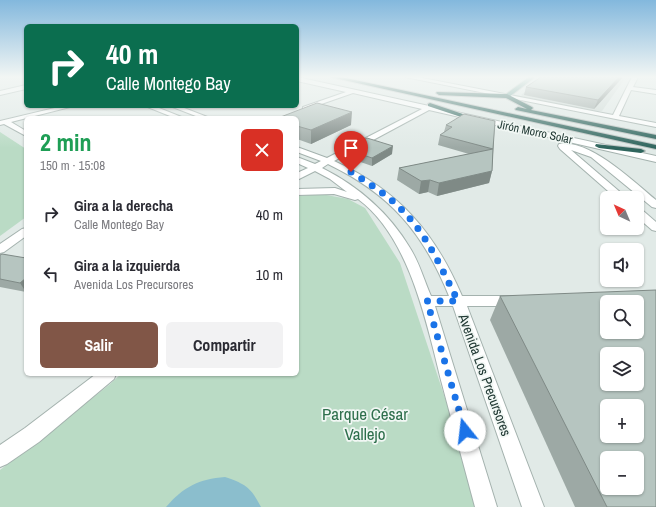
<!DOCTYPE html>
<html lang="es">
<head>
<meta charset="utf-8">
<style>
  :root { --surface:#fff; --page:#f2f2f3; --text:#2b2b33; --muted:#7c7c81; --accent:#815647 }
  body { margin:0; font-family:"Archivo Narrow",sans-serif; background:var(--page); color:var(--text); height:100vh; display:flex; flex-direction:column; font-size:15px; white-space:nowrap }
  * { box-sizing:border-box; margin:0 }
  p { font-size:13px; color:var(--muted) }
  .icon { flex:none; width:22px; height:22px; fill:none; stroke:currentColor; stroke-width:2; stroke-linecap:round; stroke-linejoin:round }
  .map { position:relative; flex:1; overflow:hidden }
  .side { position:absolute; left:24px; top:116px; width:275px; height:260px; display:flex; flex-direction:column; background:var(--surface); border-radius:6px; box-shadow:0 1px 3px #0004 }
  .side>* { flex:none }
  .banner { position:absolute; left:24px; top:24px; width:275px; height:84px; border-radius:6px; box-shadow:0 1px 3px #0004; background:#0b6e4f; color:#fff; overflow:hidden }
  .needle { width:26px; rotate:316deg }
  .tools { position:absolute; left:600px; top:191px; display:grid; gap:8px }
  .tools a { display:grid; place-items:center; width:44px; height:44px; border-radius:6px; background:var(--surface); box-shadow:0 1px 3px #0004; font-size:20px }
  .pin { position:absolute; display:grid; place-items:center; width:34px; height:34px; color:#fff; margin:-41px -17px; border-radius:50% 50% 50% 0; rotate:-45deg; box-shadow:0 0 4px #0007 }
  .pin .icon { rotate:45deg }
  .me { position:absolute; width:44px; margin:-22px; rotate:344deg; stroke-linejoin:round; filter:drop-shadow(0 0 3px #0008) }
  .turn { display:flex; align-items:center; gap:14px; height:84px; padding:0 16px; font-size:18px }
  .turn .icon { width:52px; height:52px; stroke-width:2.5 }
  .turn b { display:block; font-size:28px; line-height:34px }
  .round { display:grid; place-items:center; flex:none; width:42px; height:42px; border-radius:6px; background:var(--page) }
  .head { display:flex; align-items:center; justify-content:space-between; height:68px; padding:0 16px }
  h1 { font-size:24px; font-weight:800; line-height:30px; color:#1e9e55 }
  .button { display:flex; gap:8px; margin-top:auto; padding:8px 16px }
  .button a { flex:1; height:46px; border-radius:6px; background:var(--accent); color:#fff; font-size:16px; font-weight:800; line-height:46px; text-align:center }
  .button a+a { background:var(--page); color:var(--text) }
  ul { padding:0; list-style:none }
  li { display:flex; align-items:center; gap:12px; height:60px; padding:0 16px }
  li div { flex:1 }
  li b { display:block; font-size:15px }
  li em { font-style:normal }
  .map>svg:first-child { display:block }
  .built { fill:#cfdad6 }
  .green { fill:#badbc5 }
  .water { fill:#8bbecd }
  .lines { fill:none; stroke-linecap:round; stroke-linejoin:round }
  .minor-casing { stroke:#a4b2ae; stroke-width:2 }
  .major-casing { stroke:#bdc4c2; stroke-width:2 }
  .highway-casing { stroke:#bdc4c2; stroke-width:2 }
  .minor { fill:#fff; fill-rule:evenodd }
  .major { fill:#679e94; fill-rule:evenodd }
  .highway { fill:#2f655d; fill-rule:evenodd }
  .wall { fill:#9da9a5 }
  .shaded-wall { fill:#7f8a86 }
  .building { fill:#b6c5c0; stroke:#7f8a86; fill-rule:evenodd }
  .route { stroke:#1a73e8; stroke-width:7; stroke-dasharray:0 12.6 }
  .labels { text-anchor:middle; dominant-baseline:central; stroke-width:3.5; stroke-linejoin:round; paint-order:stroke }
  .far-street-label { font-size:12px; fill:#223a35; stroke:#f1f7f4 }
  .street-label { font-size:14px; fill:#223a35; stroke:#f1f7f4 }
  .near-park-label { font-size:17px; fill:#2e6f4c; stroke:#f1f7f4 }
</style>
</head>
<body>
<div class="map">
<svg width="656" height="507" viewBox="0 0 656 507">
  <rect width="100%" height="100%" fill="#e1eae7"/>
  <!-- built -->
  <path class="built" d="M543,77H626L602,111H595L526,98L521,95Z"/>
  <!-- green -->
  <g class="green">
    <path d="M0,132L26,149V217L0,236Z"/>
    <path d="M321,194L348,199L365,208L400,263L461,446L477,507H0V470L109,385L121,374H297V196Z"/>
  </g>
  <!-- water -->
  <path class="water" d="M225,477C246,484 251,488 261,507H166C183,487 199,479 225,477Z"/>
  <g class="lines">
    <defs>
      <g id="minor">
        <path d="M297,77L656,156V162L429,110L334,161C399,191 434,231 462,296H513L518,297L520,301L518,305L513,306H467L544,507H522L453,306H435L497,507H475C464,466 453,425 442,384C427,325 410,237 358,199L355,200L334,194L297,195V189L335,188L347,192L330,179L315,171L297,180V173L308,168L297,163V157L315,164L321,161L297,152V147L327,158L422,109L353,93L307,109H303V107L346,92L297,81ZM328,164C390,194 423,232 449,296H431C424,280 419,262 410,248C389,213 358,186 322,168Z"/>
        <path d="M405,77H417L613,115L632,77H638L633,87L656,90V94L631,90L619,116L656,123V127Z"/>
        <path d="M26,85V89L0,95V91Z"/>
        <path d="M63,106H74L11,122L26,131V136L4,124L0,125V121Z"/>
        <path d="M145,106H154L184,118H175Z"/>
        <path d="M170,106H179L210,118H201Z"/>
        <path d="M559,144C589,138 634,182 656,200V208L652,207L591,157L571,150L627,198H616L560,149L558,146Z"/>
        <path d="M637,208L641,209L656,222V231L652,230L637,217Z"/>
        <path d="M26,228V236L4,252L0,253V244L22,229Z"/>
        <path d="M96,374H116L114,379L39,442L7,464L0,467V445L25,428Z"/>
      </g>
      <path id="major" d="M529,77H535L509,97H505V95Z"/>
      <g id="highway">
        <path d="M330,77H341L656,145V149Z"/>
        <path d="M437,92L507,94L532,107L533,108L531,110L656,135V139L516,110L515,109L518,107L527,109L506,98L439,95L436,93Z"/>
        <path d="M430,103L466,115L467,116L464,118L428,106V104Z"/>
        <path d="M596,144L641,149L645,151L641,153L599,148L595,146Z"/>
      </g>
    </defs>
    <!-- minor casing -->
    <use href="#minor" class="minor-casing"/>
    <!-- major casing -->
    <use href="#major" class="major-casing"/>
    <!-- highway casing -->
    <use href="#highway" class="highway-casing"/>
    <!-- minor -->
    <use href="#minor" class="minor"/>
    <!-- major -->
    <use href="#major" class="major"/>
    <!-- highway -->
    <use href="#highway" class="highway"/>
  </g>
  <!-- wall -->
  <g class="wall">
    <path d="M623,77L594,109L524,95L526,87Z"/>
    <path d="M297,118L351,125L311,144L297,139Z"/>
    <path d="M495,121L492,171L489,183L437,196L428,192L419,194L397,180L399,168L469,154L438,145L440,135L444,132L446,125Z"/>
    <path d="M346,149L392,154L372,166L346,157Z"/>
    <path d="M0,255L26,258V292L0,287Z"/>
    <path d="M500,296L656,507H575L490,320Z"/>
  </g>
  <!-- shaded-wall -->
  <g class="shaded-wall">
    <path d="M619,77H623L594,109L598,100Z"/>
    <path d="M352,112L351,125L311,144V130Z"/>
    <path d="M393,146L392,154L372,166V158Z"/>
    <path d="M492,171L489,183L437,196L439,183Z"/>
    <path d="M430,180L428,192L419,194L421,181Z"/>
    <path d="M26,278V292L20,283Z"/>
  </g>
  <!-- building -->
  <g class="building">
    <path d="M541,77H619L598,100L526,87Z"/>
    <path d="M317,103L352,112L311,130L297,126V118H278Z"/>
    <path d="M464,114L495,121L493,149L440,135L452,127L446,125Z"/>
    <path d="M367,138L393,146L372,158L346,149Z"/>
    <path d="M493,149L492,171L439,183L430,180L421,181L399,168Z"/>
    <path d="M2,254L26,258V278L20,283L0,279V255Z"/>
    <path d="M656,290V507H607L500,296ZM607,302H637V332H607ZM607,354H637V384H607ZM607,406H637V436H607ZM607,458H637V488H607Z"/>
  </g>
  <!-- sky -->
  <linearGradient id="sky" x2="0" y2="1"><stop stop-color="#83b8dd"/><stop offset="0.52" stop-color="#f2f6f4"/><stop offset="1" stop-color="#f2f6f4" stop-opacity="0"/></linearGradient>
  <rect width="656" height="148" fill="url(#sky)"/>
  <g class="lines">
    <!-- route -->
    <path class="route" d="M351,172C370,184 389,196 404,212C429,238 442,270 458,301H427L465,431"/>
  </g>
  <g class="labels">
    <!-- far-street labels -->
    <g class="far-street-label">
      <text transform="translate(535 132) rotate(12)">Jirón Morro Solar</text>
    </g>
    <!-- street labels -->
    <g class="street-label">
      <text transform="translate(485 375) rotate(70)">Avenida Los Precursores</text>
    </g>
    <!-- near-park labels -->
    <g class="near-park-label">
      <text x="365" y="413">Parque César<tspan x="365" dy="20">Vallejo</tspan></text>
    </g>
  </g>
</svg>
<div class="tools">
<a><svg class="needle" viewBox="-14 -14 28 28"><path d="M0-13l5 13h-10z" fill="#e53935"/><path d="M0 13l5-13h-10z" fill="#7c7c81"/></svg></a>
<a><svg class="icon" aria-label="sound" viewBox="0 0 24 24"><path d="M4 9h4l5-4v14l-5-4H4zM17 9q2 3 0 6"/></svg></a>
<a><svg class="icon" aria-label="search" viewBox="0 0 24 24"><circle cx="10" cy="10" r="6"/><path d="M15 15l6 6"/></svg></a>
<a><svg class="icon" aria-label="layers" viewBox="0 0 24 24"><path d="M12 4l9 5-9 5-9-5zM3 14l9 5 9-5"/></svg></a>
<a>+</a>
<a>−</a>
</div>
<div class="pin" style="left:351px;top:172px;background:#d93025"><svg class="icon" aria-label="arrive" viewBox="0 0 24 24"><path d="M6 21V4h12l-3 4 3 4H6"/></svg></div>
<svg class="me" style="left:465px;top:431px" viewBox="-20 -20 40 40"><circle r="19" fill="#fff"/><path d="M0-13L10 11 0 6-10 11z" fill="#1a73e8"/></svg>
<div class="banner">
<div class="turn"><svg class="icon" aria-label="right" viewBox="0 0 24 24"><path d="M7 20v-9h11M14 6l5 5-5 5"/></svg><div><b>40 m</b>Calle Montego Bay</div></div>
</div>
<section class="side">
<div class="head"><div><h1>2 min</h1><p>150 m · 15:08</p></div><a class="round" style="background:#d93025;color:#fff"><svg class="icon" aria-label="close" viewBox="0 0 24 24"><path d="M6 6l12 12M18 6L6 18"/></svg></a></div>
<ul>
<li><svg class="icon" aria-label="right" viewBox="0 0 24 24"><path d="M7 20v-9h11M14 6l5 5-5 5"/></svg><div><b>Gira a la derecha</b><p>Calle Montego Bay</p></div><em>40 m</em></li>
<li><svg class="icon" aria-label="left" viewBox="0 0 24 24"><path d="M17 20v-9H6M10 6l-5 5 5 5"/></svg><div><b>Gira a la izquierda</b><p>Avenida Los Precursores</p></div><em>10 m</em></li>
</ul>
<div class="button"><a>Salir</a><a>Compartir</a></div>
</section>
</div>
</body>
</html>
